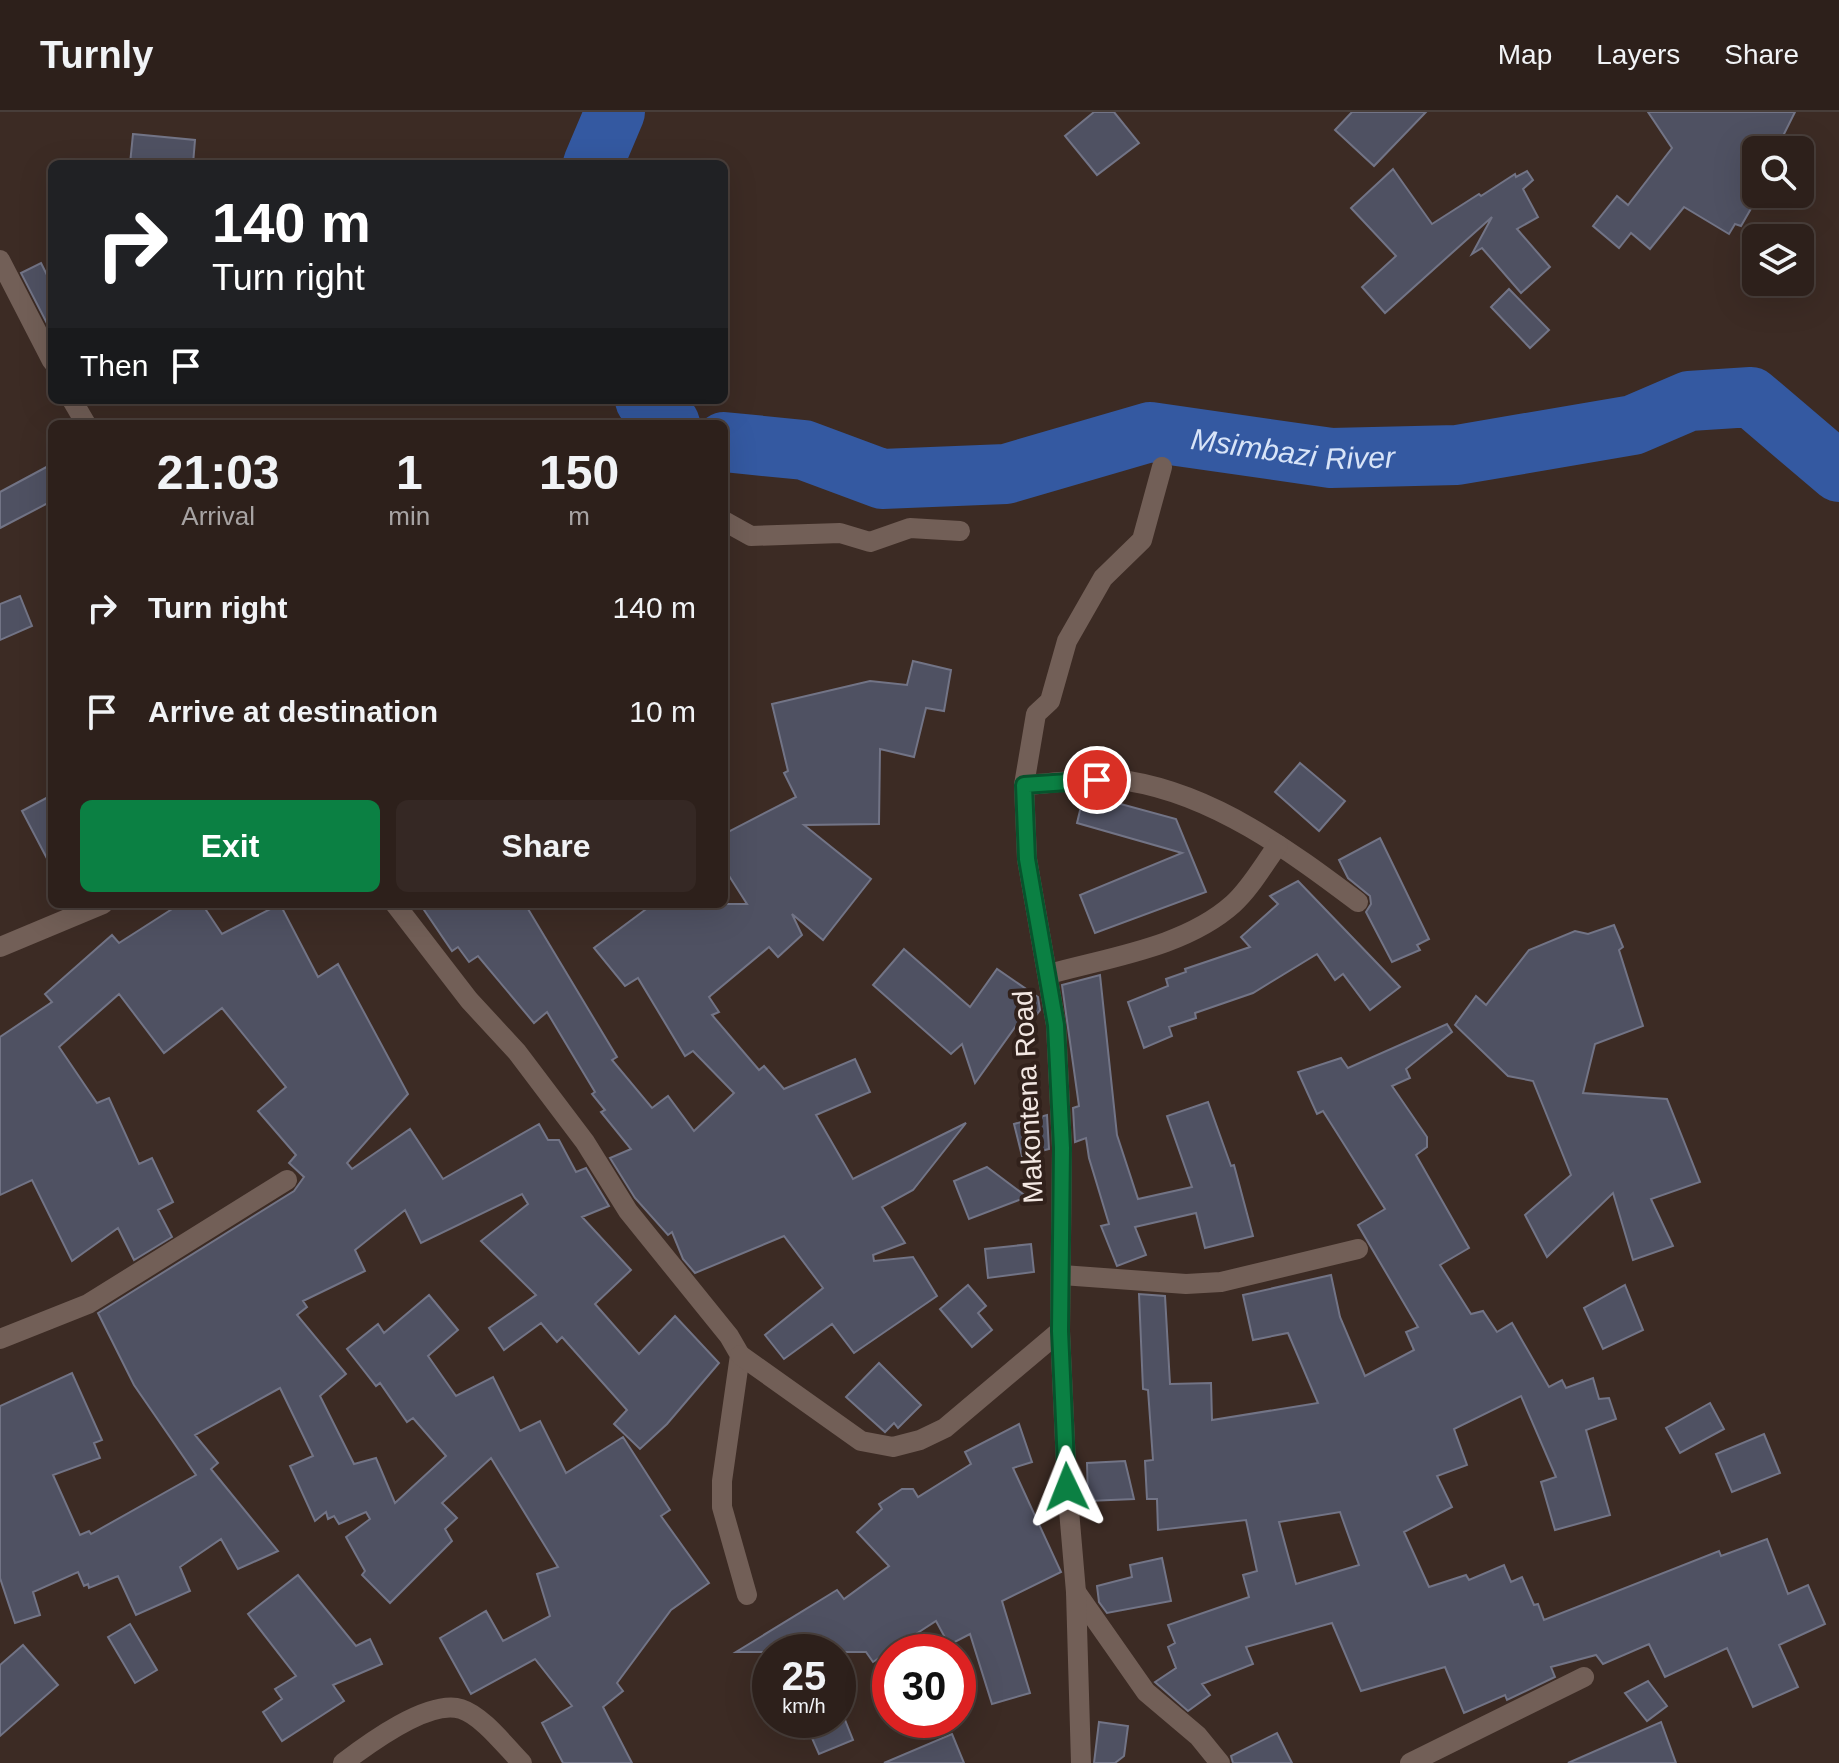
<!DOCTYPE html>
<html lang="en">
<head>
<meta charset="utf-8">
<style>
  :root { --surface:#2d201b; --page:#352824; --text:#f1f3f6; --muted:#a7a3a3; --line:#483e3a; --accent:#0b8043 }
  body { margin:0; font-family:Arial,sans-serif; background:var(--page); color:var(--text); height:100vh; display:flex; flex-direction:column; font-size:30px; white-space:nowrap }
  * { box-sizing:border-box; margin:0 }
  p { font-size:26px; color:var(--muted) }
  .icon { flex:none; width:44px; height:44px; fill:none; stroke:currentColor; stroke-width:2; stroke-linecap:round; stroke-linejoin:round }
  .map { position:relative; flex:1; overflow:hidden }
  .details { position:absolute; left:48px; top:308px; width:680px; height:488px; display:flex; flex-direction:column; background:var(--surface); border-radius:12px; box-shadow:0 8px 32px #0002,0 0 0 2px var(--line) }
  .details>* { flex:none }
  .top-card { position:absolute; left:48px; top:48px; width:680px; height:244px; border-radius:12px; box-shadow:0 8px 32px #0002,0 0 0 2px var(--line); background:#202124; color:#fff; overflow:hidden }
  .fabs { position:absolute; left:1742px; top:24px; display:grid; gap:16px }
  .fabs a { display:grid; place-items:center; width:72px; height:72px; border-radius:12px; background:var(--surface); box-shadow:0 8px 32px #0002,0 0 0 2px var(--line); font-size:40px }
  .speed { position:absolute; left:752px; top:1522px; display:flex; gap:16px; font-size:40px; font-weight:700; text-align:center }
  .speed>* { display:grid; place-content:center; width:104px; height:104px; border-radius:50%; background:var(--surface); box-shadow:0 8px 32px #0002,0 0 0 2px var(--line); line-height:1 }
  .speed small { font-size:20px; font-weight:400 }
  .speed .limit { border:12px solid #d22; background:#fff; color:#111 }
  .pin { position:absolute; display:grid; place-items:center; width:68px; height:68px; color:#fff; margin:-34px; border:4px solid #fff; border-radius:50%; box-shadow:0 2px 8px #0007 }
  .me { position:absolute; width:88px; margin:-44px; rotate:358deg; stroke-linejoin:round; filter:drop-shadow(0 0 6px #0008) }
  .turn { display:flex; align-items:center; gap:28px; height:168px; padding:0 32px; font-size:36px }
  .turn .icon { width:104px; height:104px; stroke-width:2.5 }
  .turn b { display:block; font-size:56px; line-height:68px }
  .then { display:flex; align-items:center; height:76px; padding:0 32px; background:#0003; gap:16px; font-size:30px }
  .eta { display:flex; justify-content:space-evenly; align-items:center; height:136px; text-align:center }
  .eta b { font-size:48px; font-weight:600; line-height:56px }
  .button { display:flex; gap:16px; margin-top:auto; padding:16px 32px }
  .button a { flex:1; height:92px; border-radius:12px; background:var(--accent); color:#fff; font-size:32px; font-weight:600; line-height:92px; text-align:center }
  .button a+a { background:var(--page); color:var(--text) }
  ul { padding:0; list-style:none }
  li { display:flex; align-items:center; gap:24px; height:104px; padding:0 32px }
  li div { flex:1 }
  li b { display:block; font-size:30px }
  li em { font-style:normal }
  header { display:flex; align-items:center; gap:48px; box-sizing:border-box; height:112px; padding:0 40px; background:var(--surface); border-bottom:2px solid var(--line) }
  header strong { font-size:38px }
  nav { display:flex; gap:44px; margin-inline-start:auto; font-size:28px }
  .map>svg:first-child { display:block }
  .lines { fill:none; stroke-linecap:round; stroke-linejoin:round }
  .river { stroke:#3459a1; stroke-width:60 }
  .building { fill:#4f5162; stroke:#727486; stroke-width:2; fill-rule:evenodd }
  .minor { stroke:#725f57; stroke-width:20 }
  .route-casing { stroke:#07532c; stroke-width:20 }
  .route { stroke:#0b8043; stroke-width:14 }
  .labels { text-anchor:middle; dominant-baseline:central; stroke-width:8; stroke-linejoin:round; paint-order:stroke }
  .street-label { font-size:28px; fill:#f2e7e2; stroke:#31211b }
  .water-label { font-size:30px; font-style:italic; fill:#d8e4f8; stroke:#31211b }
</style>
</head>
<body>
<header>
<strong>Turnly</strong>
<nav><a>Map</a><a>Layers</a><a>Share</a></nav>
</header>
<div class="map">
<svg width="1839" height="1651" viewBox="0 0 1839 1651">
  <rect width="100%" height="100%" fill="#3c2b24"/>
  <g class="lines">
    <!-- river -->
    <g class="river">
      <path d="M593,52L615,0"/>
      <path d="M645,288L670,312"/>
      <path id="s1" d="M724,330L804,338L882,367L1006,362L1150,320L1331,346L1457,343L1633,313L1689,289L1751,285L1839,360"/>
    </g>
  </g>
  <!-- building -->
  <g class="building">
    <path d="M1094,0H1114L1139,31L1097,63L1065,24Z"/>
    <path d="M1352,0H1426L1374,54L1335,18Z"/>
    <path d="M1648,0H1795L1776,38H1756V88L1741,114L1735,112L1729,122L1684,95L1650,137L1631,121L1619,136L1593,114L1617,84L1628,93L1672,36Z"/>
    <path d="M133,22L195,28L193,52H130Z"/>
    <path d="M1393,57L1432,112L1479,82L1481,84L1515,62L1516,65L1527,59L1533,68L1523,77L1538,105L1517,117L1550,155L1521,181L1482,136L1472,142L1492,105L1385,201L1362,175L1396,144L1351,96Z"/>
    <path d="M41,151L52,173V221L21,161Z"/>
    <path d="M1509,177L1549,218L1530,236L1491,195Z"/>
    <path d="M52,352V389L0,416V380Z"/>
    <path d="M20,484L32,514L0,528V492Z"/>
    <path d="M913,549L951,558L944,599L926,596L914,645L880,637L879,712L804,713L871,767L823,828L792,802L802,823L778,845L769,835L709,885L719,900L712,903L759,958L764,954L784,977L855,947L870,980L816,1003L853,1067L966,1011L913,1078L882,1095L905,1131L873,1143L874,1149L913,1145L937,1184L854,1241L832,1212L784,1247L765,1223L823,1176L784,1124L695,1161L683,1147L672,1120L668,1123L635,1086L610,1046L631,1037L601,1000L605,998L592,982L595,980L547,900L534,911L478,844L469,850L458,835L452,839L420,792H525L617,945L612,948L652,996L668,984L694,1019L734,981L693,939L685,944L638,866L625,874L594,836L653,792H747L724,756V722L796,685L784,661L788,659L772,592L870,569L907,573Z"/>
    <path d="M1300,651L1345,689L1319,719L1275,680Z"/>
    <path d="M1084,682L1176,707L1206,780L1095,821L1080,783L1182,741L1077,711Z"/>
    <path d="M52,683V756L22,699Z"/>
    <path d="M1380,726L1429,827L1417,833L1420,838L1392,850L1366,800L1371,792L1370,784L1348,766L1339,748Z"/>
    <path d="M1298,769L1400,875L1370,898L1343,862L1335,868L1317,842L1253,881L1195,901L1196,906L1169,915L1172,924L1144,936L1128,890L1168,874L1166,867L1186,860L1185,857L1250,835L1241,825L1278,792L1270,784Z"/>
    <path d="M180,792H202L222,822L280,792L318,865L338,852L408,982L347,1051L352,1057L410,1017L443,1067L539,1012L548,1028H559L576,1060L586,1056L609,1094L582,1105L631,1158L595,1192L639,1242L675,1204L719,1251L667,1312L640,1337L614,1312L627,1298L562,1225L557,1230L541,1211L504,1238L489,1216L536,1183L481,1129L528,1092L522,1082L421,1131L405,1098L355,1138L365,1159L303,1189L307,1195L297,1203L346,1262L320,1284L354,1352L376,1346L395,1391L446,1344L413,1306L407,1310L380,1271L376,1274L347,1237L378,1212L384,1221L429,1183L458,1218L428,1244L456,1284L493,1265L520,1319L540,1309L566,1361L623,1325L670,1398L661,1404L709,1471L671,1498L617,1571L623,1579L603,1595L632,1651H563L542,1611L572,1594L535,1547L471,1582L440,1526L486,1499L503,1529L550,1504L537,1462L558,1455L491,1346L442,1391L457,1406L445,1417L452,1429L390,1491L362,1463L365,1459L346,1425L370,1407L366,1400L339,1412L334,1404L328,1407L326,1400L315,1409L290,1354L313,1344L280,1276L195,1323L218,1351L211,1357L278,1439L238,1457L221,1427L180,1455L190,1479L136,1503L118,1464L89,1476L88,1472L84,1474L78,1460L33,1480L40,1503L15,1511L0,1466V1294L72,1261L102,1328L94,1331L100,1346L53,1363L80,1423L89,1419L91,1422L196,1363L134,1273L98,1201L294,1079L304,1065L289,1051L296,1043L258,999L286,975L222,896L164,941L119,882L59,935L97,991L109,986L139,1052L152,1046L173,1090L158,1098L172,1125L134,1148L118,1116L72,1149L32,1068L0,1083V925L52,890L45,882L112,823L119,831Z"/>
    <path d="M1614,813L1623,835L1619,838L1643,914L1595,932L1583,981L1667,987L1700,1070L1651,1087L1673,1134L1633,1148L1613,1081L1547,1145L1525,1103L1571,1063L1533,969L1508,964L1455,913L1476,884L1486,893L1529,838L1575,819L1588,822Z"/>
    <path d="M904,837L970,895L997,857L1038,885L1040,898L1027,916L1018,911L975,971L962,932L951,942L873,873Z"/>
    <path d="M1100,863L1117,1023L1138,1087L1192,1075L1167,1004L1208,990L1231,1054L1234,1053L1253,1124L1205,1136L1196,1101L1135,1115L1146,1143L1117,1154L1101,1114L1109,1112L1089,1046L1086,1026L1075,1030L1073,996L1079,994L1062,873Z"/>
    <path d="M1447,912L1452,920L1406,957L1410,966L1392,974L1427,1025V1035L1416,1043L1469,1136L1440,1153L1471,1202L1483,1199L1497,1220L1512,1211L1549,1275L1562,1268L1566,1276L1593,1266L1599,1287L1609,1286L1616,1307L1586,1318L1610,1403L1555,1418L1541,1370L1556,1365L1521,1284L1454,1317L1467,1353L1437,1364L1452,1395L1404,1420L1429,1475L1466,1463L1469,1468L1504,1453L1511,1470L1522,1465L1534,1493L1538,1492L1544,1508L1719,1439L1721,1444L1767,1427L1788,1482L1808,1473L1825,1512L1779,1533L1798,1575L1753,1595L1727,1536L1665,1565L1649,1532L1603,1552L1596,1543L1551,1555L1555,1565L1507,1588L1505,1583L1464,1601L1445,1555L1361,1579L1332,1511L1246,1535L1253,1552L1202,1572L1210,1583L1188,1599L1155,1570L1176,1556L1168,1535L1175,1531L1168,1513L1249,1485L1243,1463L1257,1459L1246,1408L1158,1418L1157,1387H1147L1145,1349L1153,1348L1148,1278L1143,1277L1139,1182L1165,1184L1170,1272L1211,1271L1212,1308L1318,1291L1288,1221L1253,1228L1243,1183L1331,1163L1340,1205L1365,1264L1414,1238L1406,1220L1418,1215L1358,1113L1385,1097L1323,999L1317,1002L1298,960L1341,946L1348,956ZM1340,1400L1359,1453L1296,1472L1279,1410Z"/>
    <path d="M1047,1003L1049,1037L1022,1044L1014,1012Z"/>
    <path d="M987,1055L1027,1085L969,1107L954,1069Z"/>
    <path d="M1031,1132L1034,1160L988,1166L985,1137Z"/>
    <path d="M968,1173L986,1194L978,1201L992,1218L972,1235L940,1197Z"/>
    <path d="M1625,1173L1643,1218L1603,1237L1584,1196Z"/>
    <path d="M879,1251L921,1293L898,1316L894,1311L885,1320L846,1285Z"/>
    <path d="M1710,1291L1724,1317L1680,1341L1666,1316Z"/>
    <path d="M1019,1312L1032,1350L1013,1356L1061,1460L1002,1489L1030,1581L992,1592L970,1522L949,1533L936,1509L873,1550L866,1540H736L837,1478L844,1487L889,1454L857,1420L882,1397L879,1392L902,1377H913L918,1385L971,1352L965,1340Z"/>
    <path d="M1764,1322L1780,1361L1732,1380L1716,1342Z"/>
    <path d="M1125,1349L1134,1387L1088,1389L1087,1351Z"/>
    <path d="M1162,1446L1171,1489L1107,1501L1099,1490L1097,1474L1132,1465L1130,1453Z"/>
    <path d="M298,1463L356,1534L370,1527L382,1552L333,1573L344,1589L282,1629L263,1600L282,1587L275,1577L296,1564L248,1502Z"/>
    <path d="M130,1512L157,1558L135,1571L108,1525Z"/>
    <path d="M23,1533L58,1573L0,1624V1553Z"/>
    <path d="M1648,1569L1667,1594L1647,1609L1625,1581Z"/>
    <path d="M804,1608H845L853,1628L819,1642Z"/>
    <path d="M1099,1610L1128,1614L1124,1644L1115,1651H1094Z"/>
    <path d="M1661,1610L1676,1651H1568Z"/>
    <path d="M1277,1621L1292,1651H1233L1231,1644Z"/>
    <path d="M952,1622L964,1651H884Z"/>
  </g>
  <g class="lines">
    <!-- minor -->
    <g class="minor">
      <path d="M0,148L52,249"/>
      <path d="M72,288L86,312"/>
      <path d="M724,409L751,424L840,421L870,430L910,416L960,419"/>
      <path d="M1024,673C1058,671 1095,664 1128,669C1215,683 1290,739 1358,790"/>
      <path d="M395,792L469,888L517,940L585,1030L628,1099L729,1224L740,1243L722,1369V1395L747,1483"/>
      <path d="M0,835L103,792"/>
      <path d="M1049,862C1110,845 1185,835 1233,792C1250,777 1264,752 1278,733"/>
      <path d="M1062,1163L1186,1172L1221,1170L1358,1137"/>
      <path d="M0,1227L88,1192L287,1068"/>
      <path d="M740,1243L861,1329L893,1335L920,1328L945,1316L1060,1219"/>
      <path d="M1076,1480L1146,1580L1198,1624L1220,1651"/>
      <path d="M343,1651C368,1632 429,1587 461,1597C483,1604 506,1635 522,1651"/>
      <path d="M1081,1651L1076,1480L1067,1375L1060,1219L1062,1036L1056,913L1027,747L1024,673L1036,602L1050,589L1067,529L1103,466L1142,428L1162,355"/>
      <path d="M1410,1651L1584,1565"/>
    </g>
  </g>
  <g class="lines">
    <defs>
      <path id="route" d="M1067,1375L1060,1219L1062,1036L1056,913L1027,747L1024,673L1097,668"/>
    </defs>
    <!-- route casing -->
    <use href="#route" class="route-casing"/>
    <!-- route -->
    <use href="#route" class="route"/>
  </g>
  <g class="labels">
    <!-- street labels -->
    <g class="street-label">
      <text transform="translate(1028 985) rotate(-93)">Makontena Road</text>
    </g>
    <!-- water labels -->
    <g class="water-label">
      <text stroke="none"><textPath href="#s1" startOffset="582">Msimbazi River</textPath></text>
    </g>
  </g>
</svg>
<div class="fabs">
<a><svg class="icon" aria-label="search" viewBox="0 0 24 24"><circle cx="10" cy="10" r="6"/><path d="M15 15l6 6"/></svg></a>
<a><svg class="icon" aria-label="layers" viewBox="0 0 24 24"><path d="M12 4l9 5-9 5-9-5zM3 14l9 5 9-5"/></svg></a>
</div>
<div class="speed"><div>25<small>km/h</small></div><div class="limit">30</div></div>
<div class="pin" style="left:1097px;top:668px;background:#d93025"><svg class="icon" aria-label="arrive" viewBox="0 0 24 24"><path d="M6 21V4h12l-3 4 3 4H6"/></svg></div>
<svg class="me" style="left:1067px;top:1375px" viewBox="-20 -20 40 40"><path d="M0-17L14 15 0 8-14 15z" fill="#0b8043" stroke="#fff" stroke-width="4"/></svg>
<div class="top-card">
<div class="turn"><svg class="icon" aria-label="right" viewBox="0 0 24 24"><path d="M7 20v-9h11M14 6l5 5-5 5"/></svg><div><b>140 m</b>Turn right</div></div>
<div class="then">Then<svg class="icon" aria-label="arrive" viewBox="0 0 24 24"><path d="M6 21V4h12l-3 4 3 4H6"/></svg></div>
</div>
<section class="details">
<div class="eta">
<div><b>21:03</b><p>Arrival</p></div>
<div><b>1</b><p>min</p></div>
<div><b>150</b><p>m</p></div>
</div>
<ul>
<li><svg class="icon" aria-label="right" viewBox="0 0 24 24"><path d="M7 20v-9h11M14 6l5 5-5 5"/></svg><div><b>Turn right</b></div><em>140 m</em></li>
<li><svg class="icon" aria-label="arrive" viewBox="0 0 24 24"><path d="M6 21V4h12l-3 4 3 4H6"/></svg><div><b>Arrive at destination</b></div><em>10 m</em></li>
</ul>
<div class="button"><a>Exit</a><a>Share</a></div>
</section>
</div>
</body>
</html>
